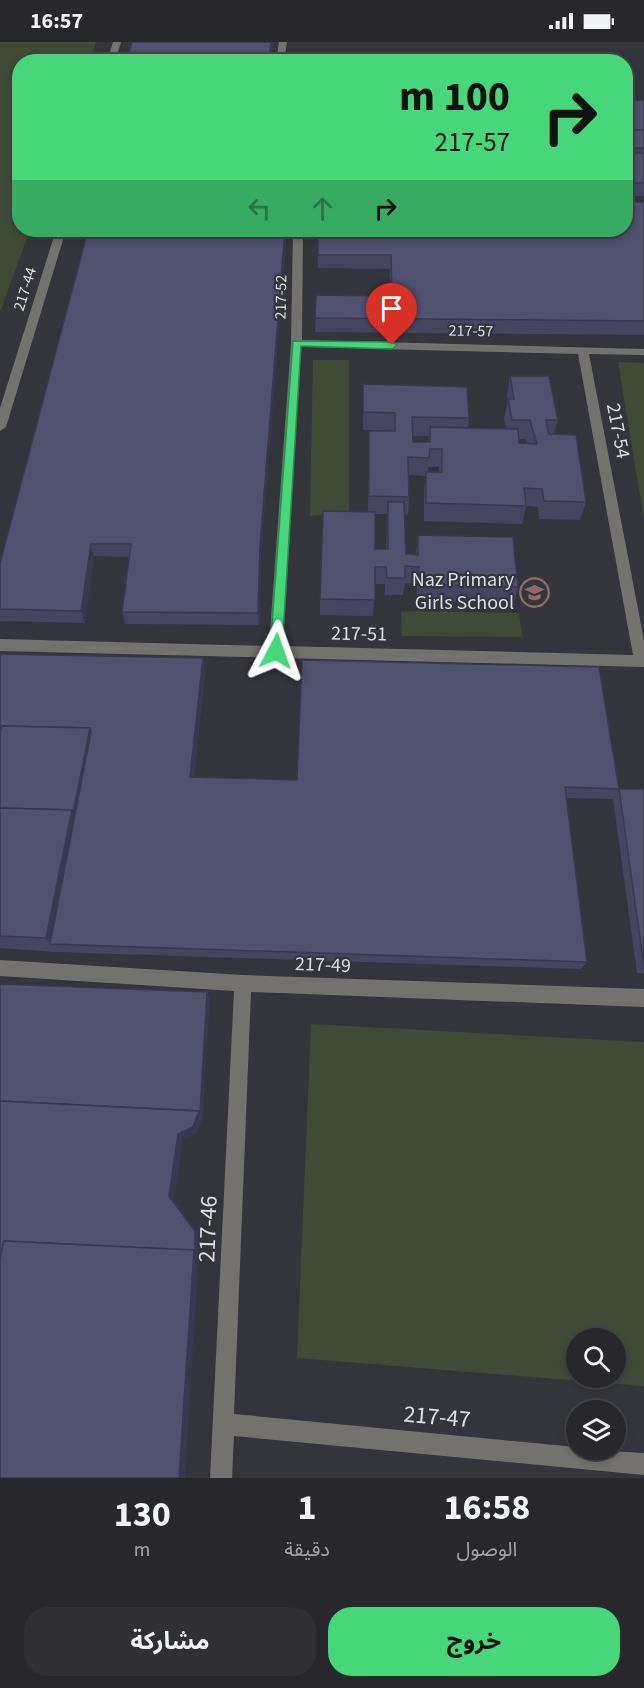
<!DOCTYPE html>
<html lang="ar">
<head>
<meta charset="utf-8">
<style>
  :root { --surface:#27272c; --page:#2f2f34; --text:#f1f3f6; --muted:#a4a5a9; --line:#434448; --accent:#45d77a }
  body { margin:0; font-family:"Source Sans 3","Noto Sans Arabic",sans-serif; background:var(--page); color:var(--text); direction:rtl; height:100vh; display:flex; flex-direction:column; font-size:22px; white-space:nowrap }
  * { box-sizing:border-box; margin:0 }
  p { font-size:20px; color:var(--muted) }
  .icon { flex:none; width:33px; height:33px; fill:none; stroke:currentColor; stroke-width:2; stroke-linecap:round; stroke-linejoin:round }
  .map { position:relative; height:1436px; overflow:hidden; direction:ltr }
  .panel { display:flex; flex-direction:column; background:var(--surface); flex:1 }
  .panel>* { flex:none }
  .hud { position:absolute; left:12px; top:12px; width:621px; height:183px; border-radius:24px; box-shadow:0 3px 9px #0003,0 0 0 2px var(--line); direction:rtl; background:#45d77a; color:#111; overflow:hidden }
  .fabs { position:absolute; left:566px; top:1286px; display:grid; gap:12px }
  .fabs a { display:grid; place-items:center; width:60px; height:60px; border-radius:50%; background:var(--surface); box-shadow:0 3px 9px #0003,0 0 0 2px var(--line); font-size:30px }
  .pin { position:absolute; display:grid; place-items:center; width:51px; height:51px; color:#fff; margin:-62px -26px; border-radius:50% 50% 50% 0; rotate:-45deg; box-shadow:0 0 6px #0007 }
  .pin .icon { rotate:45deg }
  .me { position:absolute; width:66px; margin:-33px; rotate:4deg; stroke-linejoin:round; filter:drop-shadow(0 0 4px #0008) }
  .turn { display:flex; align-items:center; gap:21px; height:126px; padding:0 24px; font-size:27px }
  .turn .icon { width:78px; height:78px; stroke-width:2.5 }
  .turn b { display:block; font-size:42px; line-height:51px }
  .lanes { display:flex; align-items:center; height:57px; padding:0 24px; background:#0003; justify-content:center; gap:30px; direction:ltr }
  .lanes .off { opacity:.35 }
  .eta { display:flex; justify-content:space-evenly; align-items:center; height:102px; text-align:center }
  .eta b { font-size:36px; font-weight:700; line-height:42px }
  .cta { display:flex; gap:12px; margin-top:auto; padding:12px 24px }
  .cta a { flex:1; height:69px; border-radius:24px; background:var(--accent); color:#111; font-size:24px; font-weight:700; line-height:69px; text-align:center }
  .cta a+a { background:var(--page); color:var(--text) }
  .status { display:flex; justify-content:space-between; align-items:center; height:42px; padding:0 30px; background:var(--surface); direction:ltr }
  .status svg { height:16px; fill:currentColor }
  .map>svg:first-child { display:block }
  .green { fill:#404b37; fill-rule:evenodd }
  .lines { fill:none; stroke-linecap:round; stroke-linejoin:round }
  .minor { fill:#74726f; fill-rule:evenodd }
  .wall { fill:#45455f; fill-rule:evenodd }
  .shaded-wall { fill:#38384e }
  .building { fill:#50506f; stroke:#38384e; stroke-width:1.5 }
  .route { fill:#45d77a; stroke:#2d8c4f; stroke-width:1.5 }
  .labels { text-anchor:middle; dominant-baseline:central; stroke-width:4.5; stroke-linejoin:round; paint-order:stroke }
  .far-street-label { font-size:16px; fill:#dfdfe3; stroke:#34343b }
  .street-label { font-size:20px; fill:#dfdfe3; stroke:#34343b }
  .poi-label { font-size:20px; fill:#dfdfe3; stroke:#34343b; text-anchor:end }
  .near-street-label { font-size:24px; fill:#dfdfe3; stroke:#34343b }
</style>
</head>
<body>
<div class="status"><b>16:57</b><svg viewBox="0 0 49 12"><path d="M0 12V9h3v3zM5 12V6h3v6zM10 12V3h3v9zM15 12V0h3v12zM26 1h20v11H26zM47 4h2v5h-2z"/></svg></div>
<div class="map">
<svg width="644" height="1436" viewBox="0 0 644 1436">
  <rect width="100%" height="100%" fill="#34343b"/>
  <!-- green -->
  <g class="green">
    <path d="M0,0H96L90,19L20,20V188H30L0,270Z"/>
    <path d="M313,318H349V471L310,474Z"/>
    <path d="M618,320L644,321V477Z"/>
    <path d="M401,569L519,571L522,595L402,594Z"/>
    <path d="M311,982L644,1000V1344L297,1316ZM576,1296H615V1335H576Z"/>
  </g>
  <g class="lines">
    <!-- minor -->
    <g class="minor">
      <path d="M113,0H121L115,20H107Z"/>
      <path d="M279,0H287L284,20H276Z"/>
      <path d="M56,188H66L6,385L0,389V366Z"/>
      <path d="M293,188H303L302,298L644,307V313L589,312L644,598V625L0,609V597L269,604L291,301ZM301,305L578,312L633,613L283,604Z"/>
      <path d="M0,918L243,933L644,947V965L251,950L234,1372L576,1405V1407L644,1411V1433L234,1394L232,1436H210L234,949L0,934Z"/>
    </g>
  </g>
  <!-- wall -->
  <g class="wall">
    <path d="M644,58V154H626V59Z"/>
    <path d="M644,160V293L315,290L316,253L390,254V227L318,226V188Z"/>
    <path d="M88,188L261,517L259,583L125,582L122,570L130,515L94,514L85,581L0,579V521Z"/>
    <path d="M510,334L558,378L554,392L586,460L580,478L539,477L538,465L526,464L522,482L424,479V448L426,434L409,433V455L408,473L404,472L406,512L416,513L418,493L518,545L514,562L417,559V542L405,541L403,553H385V542H375L373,574L320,573V557L368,470L369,389H394L363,388V342L469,376L468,386L506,387L504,376L508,359L507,353ZM412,394H429L428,400H413ZM519,397H526L527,402L519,401ZM428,425H439V430H428ZM375,472H387L386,507H375Z"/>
    <path d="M0,612L203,616L205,628L194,736L644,747V931H637L613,757L566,756L587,920L581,927L56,910L0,906Z"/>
  </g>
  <!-- shaded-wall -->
  <g class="shaded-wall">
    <path d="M271,0H273L271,20H269Z"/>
    <path d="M285,188H287L261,517L259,583L258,571L260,504Z"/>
    <path d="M91,502L94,514L85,581L81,569Z"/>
    <path d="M203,616L205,628L193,746L190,735Z"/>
    <path d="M90,686L96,701L50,902L56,910L46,896Z"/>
    <path d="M207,950L210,957L203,1075L197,1091L183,1098L174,1158L199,1192V1211L185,1436H179L169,1154L178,1092Z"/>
  </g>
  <!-- building -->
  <g class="building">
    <path d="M132,0H271L269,20H126Z"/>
    <path d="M644,58V88H626V59Z"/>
    <path d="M626,88H644V106H630Z"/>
    <path d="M626,99L629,111H644V141H626Z"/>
    <path d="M626,160H644V279L315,276L316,253L392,254L391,213H318V188H626Z"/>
    <path d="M88,188H285L260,504L258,571L122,570L131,502H91L81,569L0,567V521Z"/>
    <path d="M510,334H549L558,378H546L549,392L576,393L586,460L544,459L542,447L524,446L526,464L426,461V430H442V407H430L429,416L408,415L409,455L369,454V389H395V371L363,370V342L467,345L469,376L412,375L413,400H430V385L518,387L519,401L537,402L530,378H512L508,357H514Z"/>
    <path d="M388,460H404L406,512L418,513V493L513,495L518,545L419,542V525L405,524V536H387L386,525H375V558L320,557L323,469L375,470V507H388Z"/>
    <path d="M0,612L203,616L190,735L297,738L302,618L599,625L619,747L565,745L587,920L50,902L91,690L90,686L2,684L0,689Z"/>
    <path d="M2,684L90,686L73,771L72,768L0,766V691Z"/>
    <path d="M619,747H644V924Z"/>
    <path d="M0,766L72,768L46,896L0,894Z"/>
    <path d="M0,942L207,950L200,1071L199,1069L0,1059Z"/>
    <path d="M0,1059L199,1069L193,1085L178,1092L169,1154L195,1189V1209L4,1199L0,1216Z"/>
    <path d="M4,1199L194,1208L179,1436H0V1216Z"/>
  </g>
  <!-- route -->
  <path class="route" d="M293,299L392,300L397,303L392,307L301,304L282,609L276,615L270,609Z"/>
  <!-- icons -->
  <defs>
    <symbol id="school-ring" viewBox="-11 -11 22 22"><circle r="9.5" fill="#34343b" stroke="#8d6e63" stroke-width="1.5"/><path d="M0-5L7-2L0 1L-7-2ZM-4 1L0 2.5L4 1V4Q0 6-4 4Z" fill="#8d6e63"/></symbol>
  </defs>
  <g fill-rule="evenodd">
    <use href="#school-ring" x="518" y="534" width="33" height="33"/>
  </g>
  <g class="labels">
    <!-- far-street labels -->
    <g class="far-street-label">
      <text transform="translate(25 247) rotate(-73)">217-44</text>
      <text transform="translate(281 255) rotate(-89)">217-52</text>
      <text transform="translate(471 289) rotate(1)">217-57</text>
    </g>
    <!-- street labels -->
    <g class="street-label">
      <text transform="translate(618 389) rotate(79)">217-54</text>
      <text transform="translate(359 592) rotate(1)">217-51</text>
      <text transform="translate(323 923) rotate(2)">217-49</text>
    </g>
    <!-- poi labels -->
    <g class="poi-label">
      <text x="514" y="538">Naz Primary<tspan x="514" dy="23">Girls School</tspan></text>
    </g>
    <!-- near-street labels -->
    <g class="near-street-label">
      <text transform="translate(208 1187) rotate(-88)">217-46</text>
      <text transform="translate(437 1375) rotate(5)">217-47</text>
    </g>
  </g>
</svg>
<div class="fabs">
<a><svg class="icon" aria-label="search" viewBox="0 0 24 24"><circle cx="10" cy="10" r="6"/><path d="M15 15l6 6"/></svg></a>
<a><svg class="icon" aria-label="layers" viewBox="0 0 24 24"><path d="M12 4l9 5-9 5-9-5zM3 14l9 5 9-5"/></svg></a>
</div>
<div class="pin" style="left:392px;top:303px;background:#d93025"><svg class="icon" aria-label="arrive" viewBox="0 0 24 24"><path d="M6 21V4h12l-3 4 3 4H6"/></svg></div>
<svg class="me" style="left:276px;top:609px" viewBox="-20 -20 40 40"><path d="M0-17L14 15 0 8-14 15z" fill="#45d77a" stroke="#fff" stroke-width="4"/></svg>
<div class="hud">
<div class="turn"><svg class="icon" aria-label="right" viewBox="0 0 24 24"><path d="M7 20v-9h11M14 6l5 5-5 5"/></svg><div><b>100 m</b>217-57</div></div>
<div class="lanes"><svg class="icon off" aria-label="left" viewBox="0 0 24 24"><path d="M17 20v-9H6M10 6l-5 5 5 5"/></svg><svg class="icon off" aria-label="ahead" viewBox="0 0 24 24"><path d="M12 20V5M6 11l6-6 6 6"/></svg><svg class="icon" aria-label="right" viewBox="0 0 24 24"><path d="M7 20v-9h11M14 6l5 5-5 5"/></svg></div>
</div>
</div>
<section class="panel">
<div class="eta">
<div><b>16:58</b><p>الوصول</p></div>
<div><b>1</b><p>دقيقة</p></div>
<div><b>130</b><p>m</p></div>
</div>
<div class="cta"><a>خروج</a><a>مشاركة</a></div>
</section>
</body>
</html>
